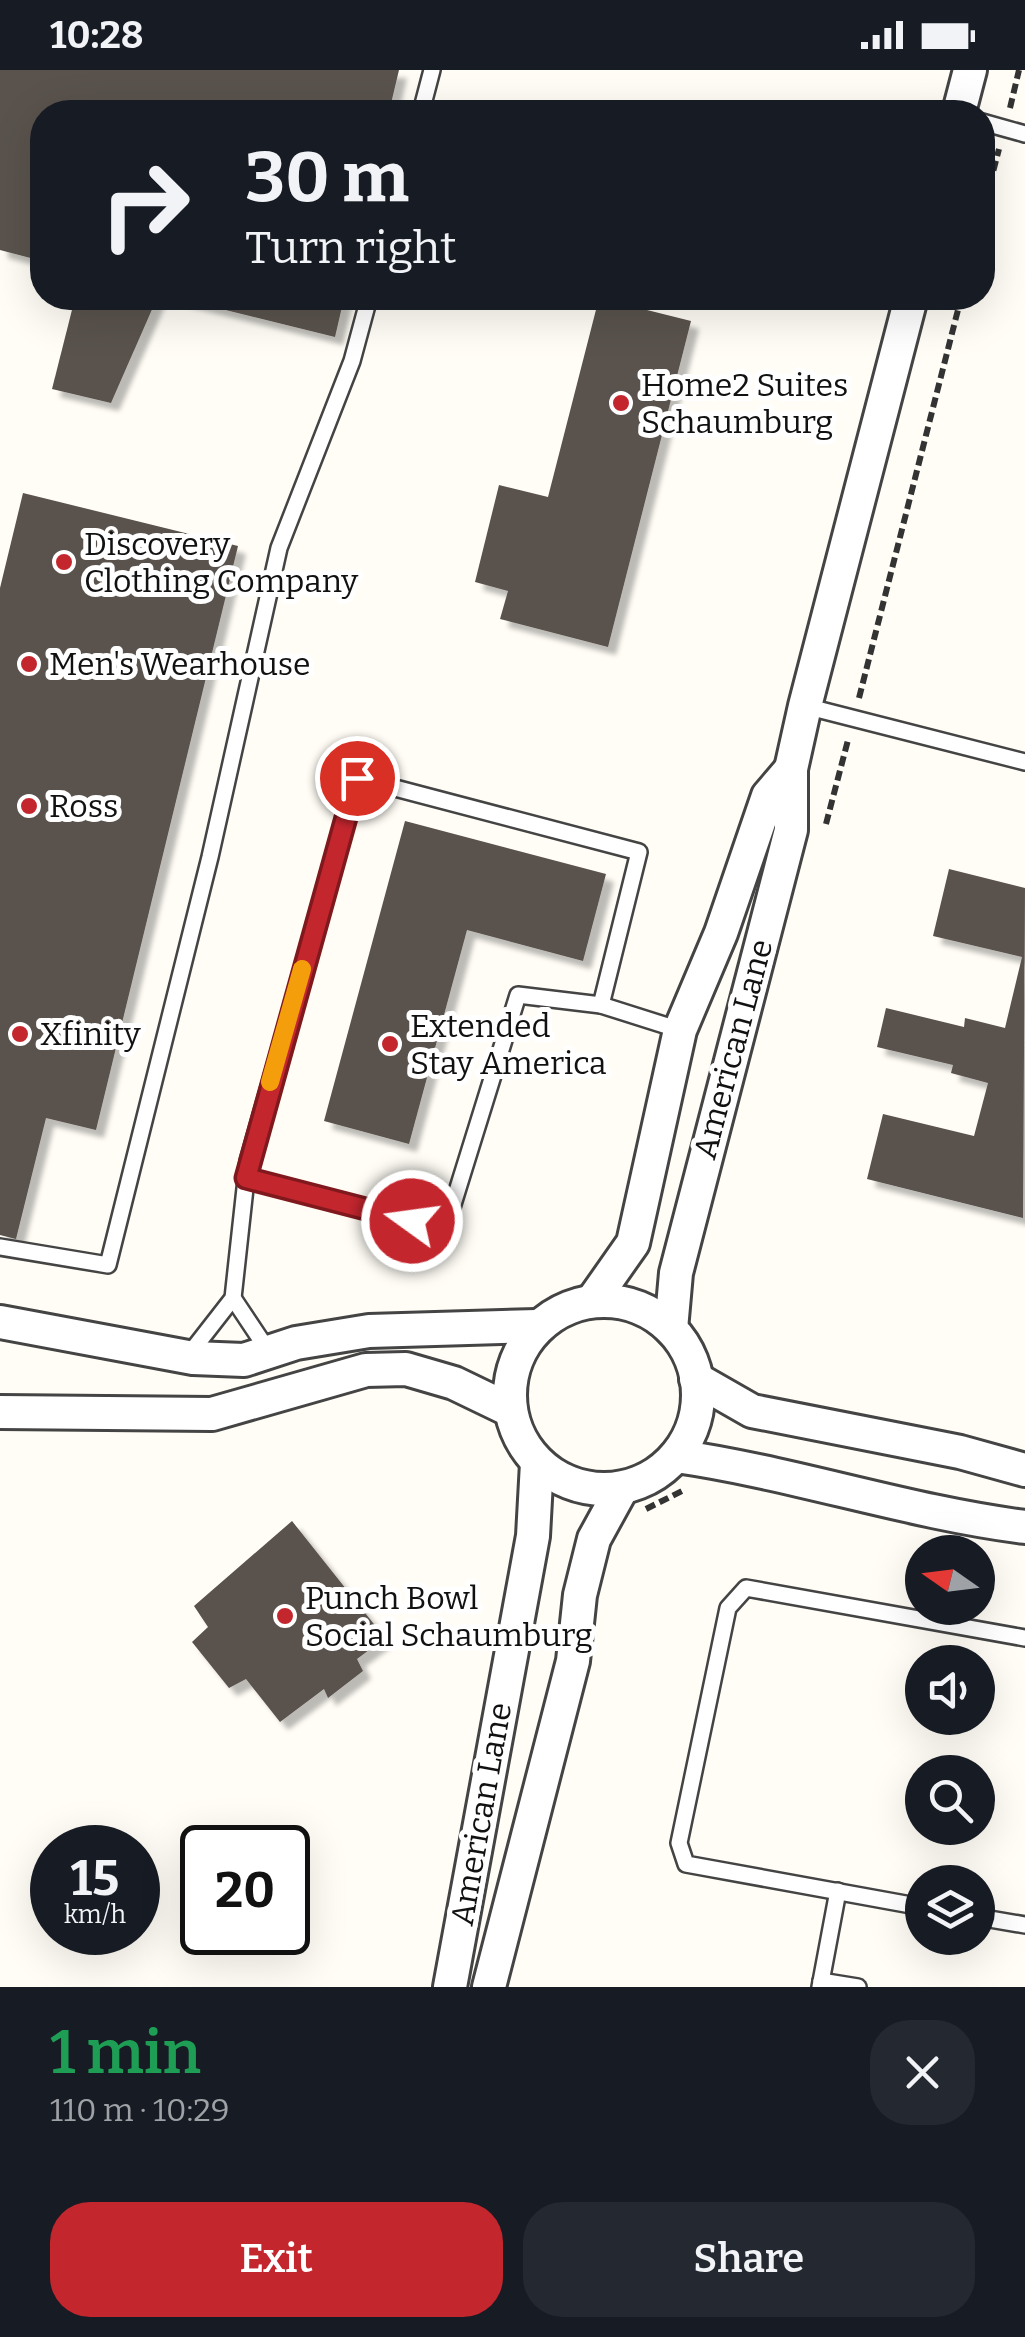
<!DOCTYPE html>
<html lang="en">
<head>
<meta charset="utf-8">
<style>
  :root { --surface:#171b24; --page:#242831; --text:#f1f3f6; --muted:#9ea1a6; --accent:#c4262e }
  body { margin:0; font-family:Bitter,serif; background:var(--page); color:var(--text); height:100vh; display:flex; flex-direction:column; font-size:38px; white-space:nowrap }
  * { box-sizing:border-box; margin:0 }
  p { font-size:32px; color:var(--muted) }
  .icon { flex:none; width:55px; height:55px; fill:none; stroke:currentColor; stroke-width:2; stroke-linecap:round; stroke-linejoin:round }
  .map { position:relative; height:1917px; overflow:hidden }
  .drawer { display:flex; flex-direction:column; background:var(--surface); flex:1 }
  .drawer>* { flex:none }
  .top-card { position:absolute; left:30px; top:30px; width:965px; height:210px; border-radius:40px; box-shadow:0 10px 40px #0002; background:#171b24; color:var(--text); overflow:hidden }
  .needle { width:65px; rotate:284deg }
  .tools { position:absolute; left:905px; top:1465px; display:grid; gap:20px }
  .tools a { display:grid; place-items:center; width:90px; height:90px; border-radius:50%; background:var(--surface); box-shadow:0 10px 40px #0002; font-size:50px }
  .speed { position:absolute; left:30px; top:1755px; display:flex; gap:20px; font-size:50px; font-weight:700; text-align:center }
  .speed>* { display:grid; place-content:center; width:130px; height:130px; border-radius:50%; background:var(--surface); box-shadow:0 10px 40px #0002; line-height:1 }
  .speed small { font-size:25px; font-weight:400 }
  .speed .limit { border:5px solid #111; border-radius:15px; background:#fff; color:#111 }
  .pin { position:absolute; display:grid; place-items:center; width:85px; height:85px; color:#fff; margin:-42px; border:5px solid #fff; border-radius:50%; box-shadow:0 2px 10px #0007 }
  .me { position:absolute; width:110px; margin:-55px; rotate:284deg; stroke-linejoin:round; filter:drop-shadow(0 0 8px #0008) }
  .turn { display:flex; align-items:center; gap:35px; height:210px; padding:0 50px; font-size:45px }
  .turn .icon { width:130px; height:130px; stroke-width:2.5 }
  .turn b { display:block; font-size:70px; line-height:85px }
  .round { display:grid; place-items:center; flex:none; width:105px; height:105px; border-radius:40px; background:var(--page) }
  .headline { display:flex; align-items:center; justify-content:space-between; height:170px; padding:0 50px }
  h1 { font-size:60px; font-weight:600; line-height:75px; color:#1e9e55 }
  .button { display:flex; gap:20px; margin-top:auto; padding:20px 50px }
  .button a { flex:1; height:115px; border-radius:40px; background:var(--accent); color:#fff; font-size:40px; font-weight:600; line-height:115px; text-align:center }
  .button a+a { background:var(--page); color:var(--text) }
  .status { display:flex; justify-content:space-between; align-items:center; height:70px; padding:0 50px; background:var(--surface); direction:ltr }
  .status svg { height:28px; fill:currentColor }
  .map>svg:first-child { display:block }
  .building { fill:#5a524d; filter:url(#shadow) }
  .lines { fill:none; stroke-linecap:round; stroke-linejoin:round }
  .lane-casing { stroke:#444; stroke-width:20 }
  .street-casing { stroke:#444; stroke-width:38 }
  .path { stroke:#333; stroke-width:6; stroke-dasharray:10 5; stroke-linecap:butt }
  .lane { stroke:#fff; stroke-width:15 }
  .street { stroke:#fff; stroke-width:32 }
  .route-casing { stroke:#7f191e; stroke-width:25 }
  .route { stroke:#c4262e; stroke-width:18 }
  .slow { stroke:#f59e0b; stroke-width:18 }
  .poi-dot { fill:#c4262e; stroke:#fff; stroke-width:4 }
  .labels { text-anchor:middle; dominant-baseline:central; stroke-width:10; stroke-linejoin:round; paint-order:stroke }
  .poi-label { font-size:32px; fill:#111; stroke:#fff; text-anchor:start }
  .street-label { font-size:32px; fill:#111; stroke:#fff }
</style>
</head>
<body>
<div class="status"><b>10:28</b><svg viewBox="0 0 49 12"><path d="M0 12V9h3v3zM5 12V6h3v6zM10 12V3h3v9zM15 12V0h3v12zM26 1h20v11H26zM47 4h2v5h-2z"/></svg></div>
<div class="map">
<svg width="1025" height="1917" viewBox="0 0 1025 1917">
  <defs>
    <filter id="shadow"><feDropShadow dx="8" dy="8" stdDeviation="2.5" flood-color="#0004"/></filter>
  </defs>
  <rect width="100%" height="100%" fill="#fffdf5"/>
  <!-- building -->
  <g class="building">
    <path d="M0,0H399L389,42H42V191L0,180Z"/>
    <path d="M75,228H157L111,333L52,319Z"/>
    <path d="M177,228H344L335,267Z"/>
    <path d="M599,228L691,251L608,577L500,549L508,521L475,512L499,415L548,427Z"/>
    <path d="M23,423L238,476L96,1060L46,1048L16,1169L0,1165V518Z"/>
    <path d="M405,751L606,804L583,891L467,860L409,1074L324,1051Z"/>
    <path d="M949,799L1025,818L1023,1148L867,1109L883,1044L974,1066L988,1013L951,1003L953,995L877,977L886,938L964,957L965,948L1005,958L1022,887L933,866Z"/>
    <path d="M292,1451L385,1568L357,1589L363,1601L328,1628L324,1619L280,1652L246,1609L229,1618L192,1572L208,1557L194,1536Z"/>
  </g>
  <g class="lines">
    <defs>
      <g id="lane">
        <path d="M421,42L432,0"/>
        <path d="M982,52L1025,64"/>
        <path d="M805,636L1025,692"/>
        <path d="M246,1108L445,1160L518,925L601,935"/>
        <path d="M0,1177L108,1195L210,787L279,478L352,291L369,228"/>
        <path d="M233,1228L269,1282"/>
        <path d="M187,1287L233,1228L248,1091L357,708L639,782L601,935L680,960"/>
        <path d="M922,1837L686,1794L679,1773L728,1538L746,1518L1025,1568"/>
        <path d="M978,1847L1025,1855"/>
        <path d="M821,1911L858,1917"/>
        <path d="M820,1917L838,1821"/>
      </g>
      <g id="street">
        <path d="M959,42L970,0"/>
        <path d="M593,1230L633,1173L680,960L721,863L768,726L791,699"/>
        <circle cx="604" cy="1325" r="94"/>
        <path d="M0,1252L193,1288L244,1290L296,1273L369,1261L537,1256"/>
        <path d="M671,1259L676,1203L791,760V699L805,636L911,228"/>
        <path d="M696,1309L752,1341L960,1382L1025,1400"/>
        <path d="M0,1342L212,1344L366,1300L406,1299L454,1313L510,1340"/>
        <path d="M676,1386C794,1403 907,1442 1025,1457"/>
        <path d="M450,1917L533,1466L537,1393"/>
        <path d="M489,1917L573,1591L580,1525L594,1469L622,1418"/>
      </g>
    </defs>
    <!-- lane casing -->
    <use href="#lane" class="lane-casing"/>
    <!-- street casing -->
    <use href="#street" class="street-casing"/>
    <!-- path -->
    <g class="path">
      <path d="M1010,38L1019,0"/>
      <path d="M982,144L999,79"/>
      <path d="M859,628L961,228"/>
      <path d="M826,754L848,670"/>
      <path d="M646,1439L684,1420"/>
    </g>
    <!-- lane -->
    <use href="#lane" class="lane"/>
    <!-- street -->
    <use href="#street" class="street"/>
  </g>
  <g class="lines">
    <defs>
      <path id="route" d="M357,708L246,1108L412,1151"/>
    </defs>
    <!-- route casing -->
    <use href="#route" class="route-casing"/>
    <!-- route -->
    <use href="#route" class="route"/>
    <!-- slow -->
    <path class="slow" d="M270,1012L302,899"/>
  </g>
  <!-- markers -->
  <g class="poi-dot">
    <circle cx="621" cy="333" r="10"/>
    <circle cx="64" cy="492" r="10"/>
    <circle cx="29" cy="594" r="10"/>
    <circle cx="29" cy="736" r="10"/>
    <circle cx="20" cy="964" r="10"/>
    <circle cx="390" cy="974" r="10"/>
    <circle cx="285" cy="1546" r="10"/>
  </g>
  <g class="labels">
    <!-- poi labels -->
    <g class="poi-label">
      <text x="641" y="315">Home2 Suites<tspan x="641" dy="37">Schaumburg</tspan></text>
      <text x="84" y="474">Discovery<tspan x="84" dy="37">Clothing Company</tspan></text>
      <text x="49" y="594">Men's Wearhouse</text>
      <text x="49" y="736">Ross</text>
      <text x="410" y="956">Extended<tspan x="410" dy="37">Stay America</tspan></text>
      <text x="40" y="964">Xfinity</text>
      <text x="305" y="1528">Punch Bowl<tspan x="305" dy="37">Social Schaumburg</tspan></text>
    </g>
    <!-- street labels -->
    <g class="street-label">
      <text transform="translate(733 979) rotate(-75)">American Lane</text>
      <text transform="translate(481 1744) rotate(-80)">American Lane</text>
    </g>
  </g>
</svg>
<div class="tools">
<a><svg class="needle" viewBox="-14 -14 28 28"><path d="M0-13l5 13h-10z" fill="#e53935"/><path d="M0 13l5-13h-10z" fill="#9ea1a6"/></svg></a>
<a><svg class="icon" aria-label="sound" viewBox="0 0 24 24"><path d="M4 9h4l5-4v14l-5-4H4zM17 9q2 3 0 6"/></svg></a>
<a><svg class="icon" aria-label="search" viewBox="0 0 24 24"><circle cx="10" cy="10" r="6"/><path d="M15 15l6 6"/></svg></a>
<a><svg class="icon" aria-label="layers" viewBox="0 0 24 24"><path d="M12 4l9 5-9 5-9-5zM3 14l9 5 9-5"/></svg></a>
</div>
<div class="speed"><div>15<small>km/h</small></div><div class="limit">20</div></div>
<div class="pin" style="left:357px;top:708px;background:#d93025"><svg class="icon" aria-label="arrive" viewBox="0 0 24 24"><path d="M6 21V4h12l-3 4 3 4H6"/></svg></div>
<svg class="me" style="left:412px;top:1151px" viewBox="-20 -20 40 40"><circle r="17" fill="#c4262e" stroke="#fff" stroke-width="3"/><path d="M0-11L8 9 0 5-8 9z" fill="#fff"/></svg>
<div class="top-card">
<div class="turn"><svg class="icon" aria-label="right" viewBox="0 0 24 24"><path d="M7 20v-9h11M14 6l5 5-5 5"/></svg><div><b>30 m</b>Turn right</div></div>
</div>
</div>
<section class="drawer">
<div class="headline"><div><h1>1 min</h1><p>110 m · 10:29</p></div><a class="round"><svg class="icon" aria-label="close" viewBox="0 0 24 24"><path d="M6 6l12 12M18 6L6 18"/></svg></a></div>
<div class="button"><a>Exit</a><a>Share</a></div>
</section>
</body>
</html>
